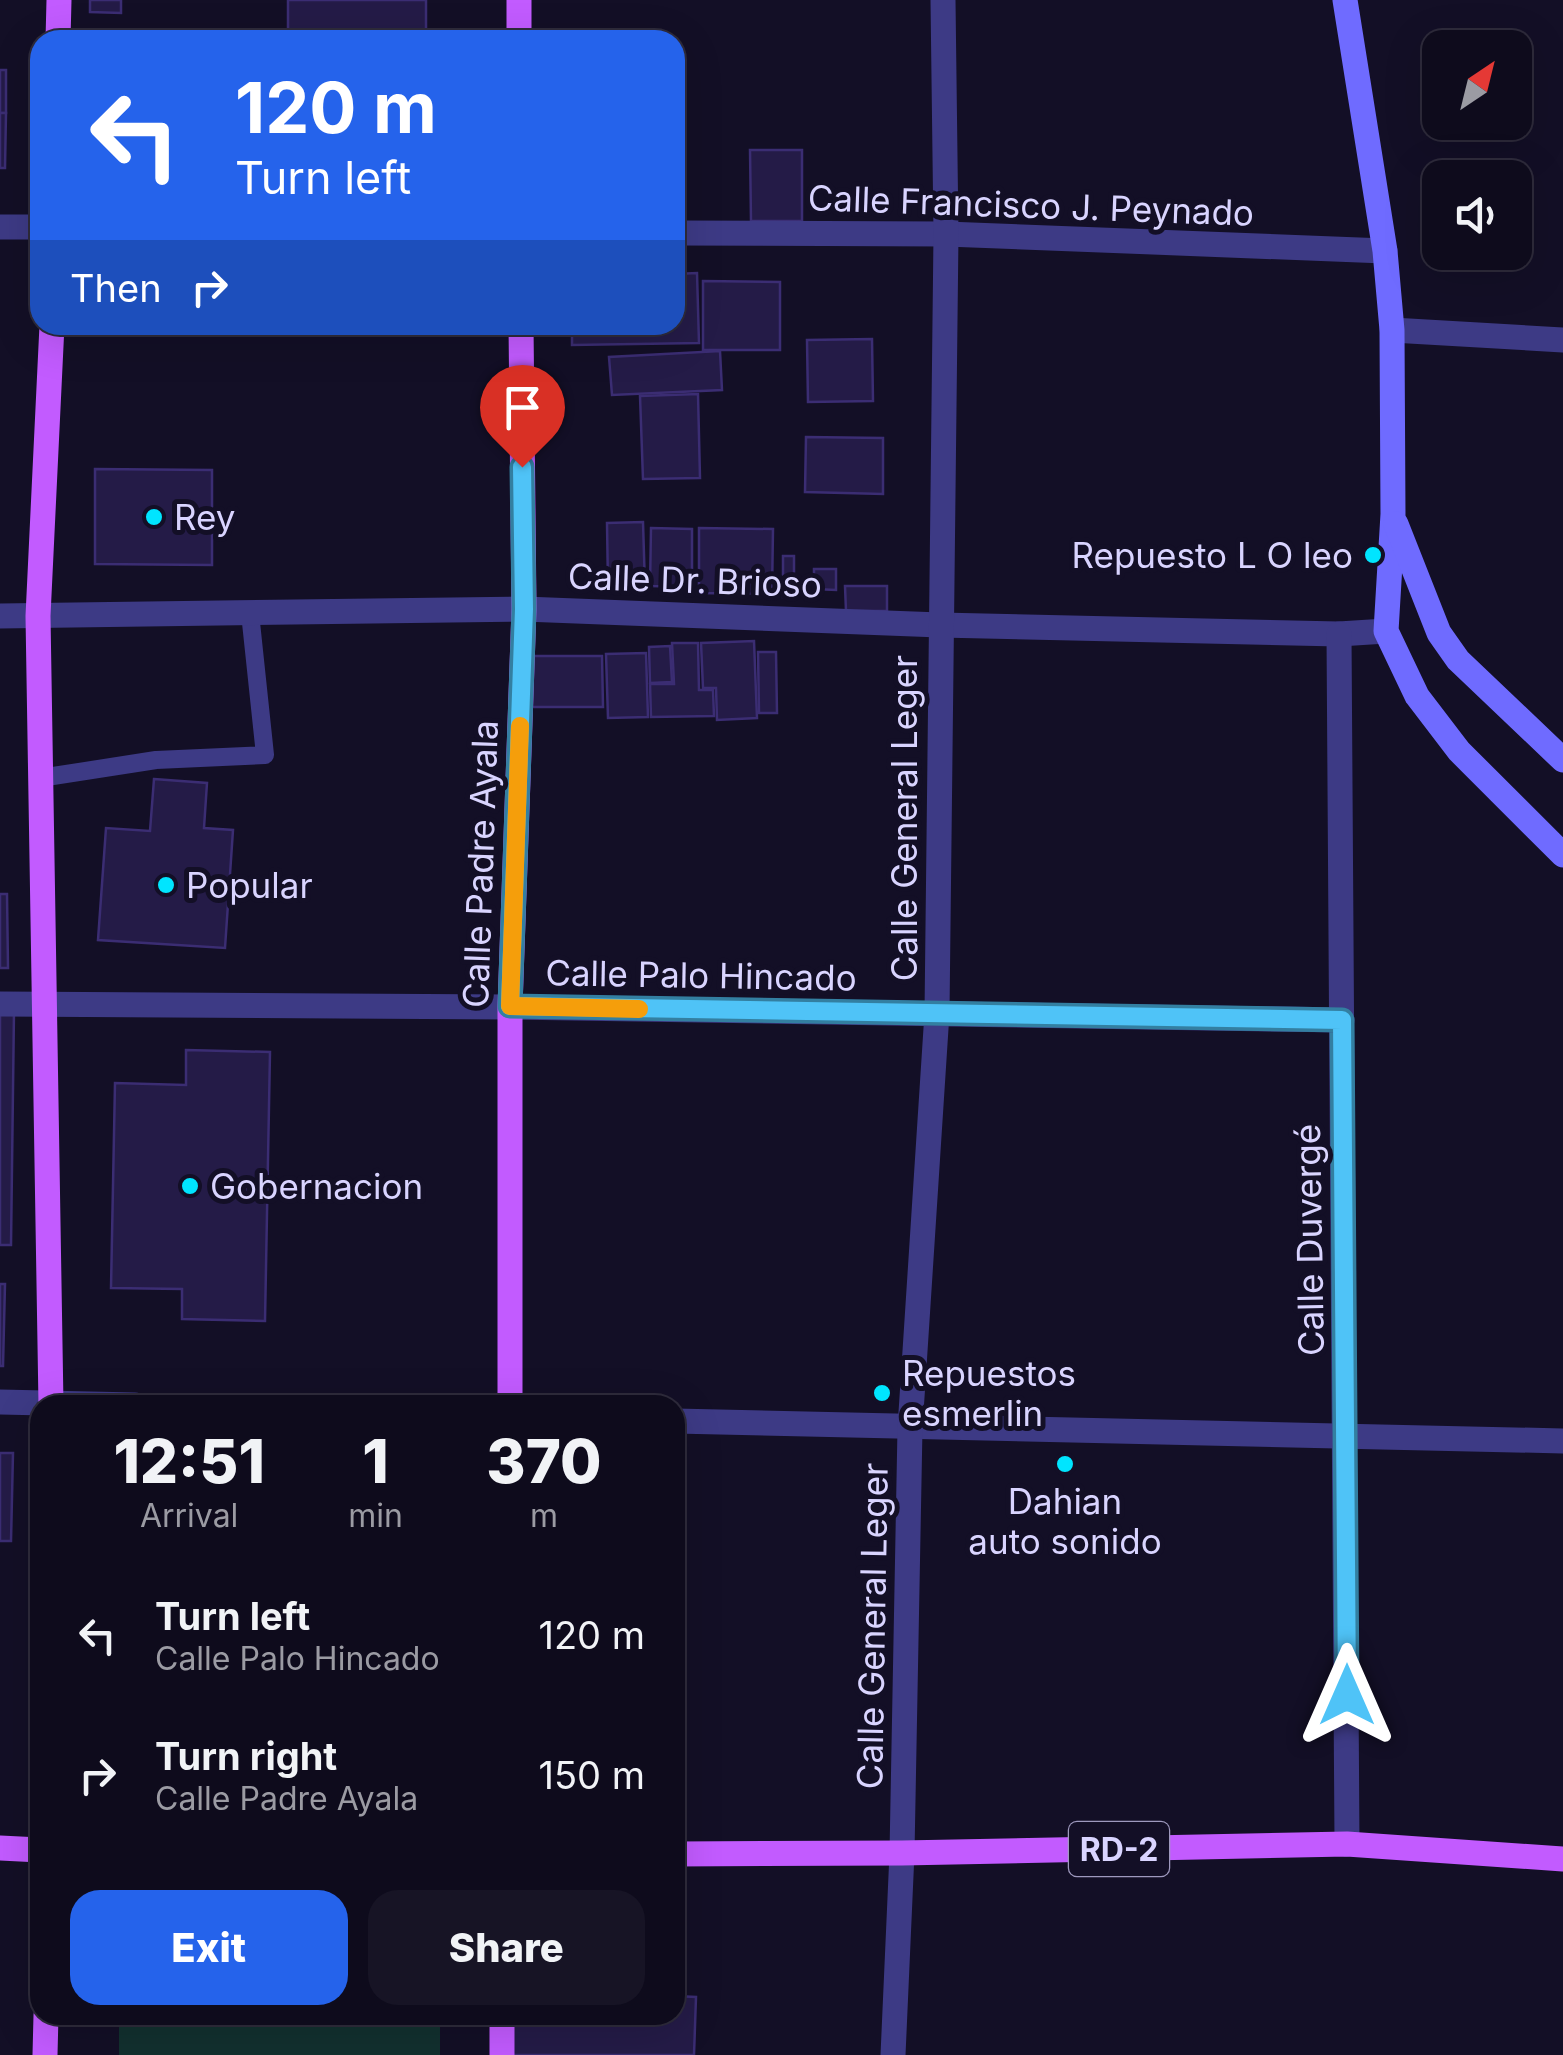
<!DOCTYPE html>
<html lang="en">
<head>
<meta charset="utf-8">
<style>
  :root { --surface:#0e0b1c; --page:#171425; --text:#f1f3f6; --muted:#9b9ba3; --line:#2e2b3b; --accent:#2563eb }
  body { margin:0; font-family:Inter,sans-serif; background:var(--page); color:var(--text); height:100vh; display:flex; flex-direction:column; font-size:38px; white-space:nowrap }
  * { box-sizing:border-box; margin:0 }
  p { font-size:32px; color:var(--muted) }
  .icon { flex:none; width:55px; height:55px; fill:none; stroke:currentColor; stroke-width:2; stroke-linecap:round; stroke-linejoin:round }
  .map { position:relative; flex:1; overflow:hidden }
  .details { position:absolute; left:30px; top:1395px; width:655px; height:630px; display:flex; flex-direction:column; background:var(--surface); border-radius:30px; box-shadow:0 10px 40px #0002,0 0 0 2px var(--line) }
  .details>* { flex:none }
  .guide { position:absolute; left:30px; top:30px; width:655px; height:305px; border-radius:30px; box-shadow:0 10px 40px #0002,0 0 0 2px var(--line); background:#2563eb; color:#fff; overflow:hidden }
  .needle { width:65px; rotate:35deg }
  .fabs { position:absolute; left:1422px; top:30px; display:grid; gap:20px }
  .fabs a { display:grid; place-items:center; width:110px; height:110px; border-radius:20px; background:var(--surface); box-shadow:0 10px 40px #0002,0 0 0 2px var(--line); font-size:50px }
  .pin { position:absolute; display:grid; place-items:center; width:85px; height:85px; color:#fff; margin:-102px -42px; border-radius:50% 50% 50% 0; rotate:-45deg; box-shadow:0 0 10px #0007 }
  .pin .icon { rotate:45deg }
  .me { position:absolute; width:110px; margin:-55px; rotate:0deg; stroke-linejoin:round; filter:drop-shadow(0 0 8px #0008) }
  .turn { display:flex; align-items:center; gap:35px; height:210px; padding:0 40px; font-size:45px }
  .turn .icon { width:130px; height:130px; stroke-width:2.5 }
  .turn b { display:block; font-size:70px; line-height:85px }
  .then { display:flex; align-items:center; height:95px; padding:0 40px; background:#0003; gap:20px; font-size:38px }
  .eta { display:flex; justify-content:space-evenly; align-items:center; height:170px; text-align:center }
  .eta b { font-size:60px; font-weight:800; line-height:70px }
  .action { display:flex; gap:20px; margin-top:auto; padding:20px 40px }
  .action a { flex:1; height:115px; border-radius:30px; background:var(--accent); color:#fff; font-size:40px; font-weight:800; line-height:115px; text-align:center }
  .action a+a { background:var(--page); color:var(--text) }
  ul { padding:0; list-style:none }
  li { display:flex; align-items:center; gap:30px; height:140px; padding:0 40px }
  li div { flex:1 }
  li b { display:block; font-size:38px }
  li em { font-style:normal }
  .map>svg:first-child { display:block }
  .green { fill:#12302f }
  .building { fill:#241b47; stroke:#3b2d73; stroke-width:2.5 }
  .lines { fill:none; stroke-linecap:round; stroke-linejoin:round }
  .service { stroke:#3d3a85; stroke-width:18 }
  .minor { stroke:#3d3a85; stroke-width:25 }
  .secondary { stroke:#6f6bff; stroke-width:25 }
  .primary { stroke:#c25bff; stroke-width:25 }
  .route-casing { stroke:#337fa1; stroke-width:25 }
  .route { stroke:#4fc3f7; stroke-width:18 }
  .slow { stroke:#f59e0b; stroke-width:18 }
  .poi-dot { fill:#00e5ff; stroke:#130f26; stroke-width:4 }
  .labels { text-anchor:middle; dominant-baseline:central; stroke-width:10; stroke-linejoin:round; paint-order:stroke }
  .shield { fill:#130f26; stroke:#9e99be; stroke-width:2.5 }
  .shield-label { font-size:32px; font-weight:bold; fill:#d9d4ff }
  .street-label { font-size:35px; fill:#d9d4ff; stroke:#130f26 }
  .poi-label { font-size:35px; fill:#d9d4ff; stroke:#130f26; text-anchor:start }
</style>
</head>
<body>
<div class="map">
<svg width="1563" height="2055" viewBox="0 0 1563 2055">
  <rect width="100%" height="100%" fill="#130f26"/>
  <!-- green -->
  <rect class="green" x="119" y="2015" width="321" height="40"/>
  <!-- building -->
  <g class="building">
    <path d="M90,0H121V13L90,12Z"/>
    <rect x="288" y="0" width="138" height="40"/>
    <rect x="0" y="70" width="6" height="43"/>
    <path d="M0,113H6L5,168H0Z"/>
    <path d="M750,150H802V221H751Z"/>
    <path d="M697,273L699,343L572,345V325H675V274Z"/>
    <path d="M703,281L780,282V350H703Z"/>
    <path d="M872,339L873,401L808,402L807,340Z"/>
    <path d="M720,351L722,390L612,395L609,357Z"/>
    <path d="M698,394L700,478L643,479L640,396Z"/>
    <path d="M806,437L883,438V494L805,492Z"/>
    <path d="M95,469L212,470V565L95,564Z"/>
    <path d="M643,522L645,587H608L607,523Z"/>
    <path d="M651,528L692,529V587L650,586Z"/>
    <path d="M699,528L773,529L772,594L699,593Z"/>
    <rect x="783" y="556" width="11" height="41"/>
    <path d="M814,569H836V590L814,589Z"/>
    <path d="M845,586H887V611H846Z"/>
    <path d="M754,641L757,718L717,720L716,688H703L701,643Z"/>
    <path d="M672,643H698L699,690H713L714,716L651,717L650,684H674Z"/>
    <path d="M670,646L672,682L650,683L649,647Z"/>
    <path d="M758,652H776L777,713H759Z"/>
    <path d="M646,653L648,717L608,718L606,654Z"/>
    <path d="M526,656H602L603,707H527Z"/>
    <path d="M154,779L207,783L204,828L233,830L225,948L98,940L106,828L150,831Z"/>
    <path d="M0,894H7L8,968H0Z"/>
    <path d="M0,1010L14,1011L11,1245H0Z"/>
    <path d="M186,1050L270,1052L265,1321L182,1319V1289L111,1288L115,1083L186,1085Z"/>
    <path d="M0,1284H5L3,1366H0Z"/>
    <path d="M0,1453H13L11,1541H0Z"/>
    <path d="M675,1996L696,1997L694,2055H508L510,2015H675Z"/>
  </g>
  <g class="lines">
    <!-- service -->
    <path class="service" d="M40,778L156,760L265,755L250,613"/>
    <!-- minor -->
    <g class="minor">
      <path d="M0,227H40"/>
      <path d="M675,233L946,234L1385,251"/>
      <path d="M1392,330L1563,340"/>
      <path d="M0,616L524,609L940,625L1339,634L1386,631"/>
      <path d="M1339,634L1347,1844"/>
      <path d="M0,1004L510,1007L1342,1020"/>
      <path d="M0,1402L135,1405"/>
      <path d="M675,1421L1563,1441"/>
      <path d="M893,2055L902,1853L910,1428L937,1013L946,234L943,0"/>
    </g>
    <!-- secondary -->
    <g class="secondary">
      <path d="M1345,0L1385,251L1392,330L1393,514L1386,631L1417,696L1459,751L1563,855"/>
      <path d="M1396,524L1439,633L1458,660L1563,760"/>
    </g>
    <!-- primary -->
    <g class="primary">
      <path d="M519,0V40"/>
      <path d="M58,40L59,0"/>
      <path d="M51,1405L38,616L52,325"/>
      <path d="M510,1405V1007L524,609L521,325"/>
      <path d="M0,1848L40,1850"/>
      <path d="M675,1854L902,1853L1347,1844L1563,1859"/>
      <path d="M502,2015V2055"/>
      <path d="M45,2055L46,2015"/>
    </g>
  </g>
  <g class="lines">
    <defs>
      <path id="route" d="M522,467L524,609L510,1006L1342,1020L1347,1695"/>
    </defs>
    <!-- route casing -->
    <use href="#route" class="route-casing"/>
    <!-- route -->
    <use href="#route" class="route"/>
    <!-- slow -->
    <path class="slow" d="M520,726L510,1006L639,1009"/>
  </g>
  <!-- markers -->
  <g class="poi-dot">
    <circle cx="154" cy="517" r="10"/>
    <circle cx="1373" cy="555" r="10"/>
    <circle cx="166" cy="885" r="10"/>
    <circle cx="190" cy="1186" r="10"/>
    <circle cx="882" cy="1393" r="10"/>
    <circle cx="1065" cy="1464" r="10"/>
  </g>
  <g class="labels">
    <!-- shield labels -->
    <rect class="shield" x="1069" y="1822" width="100" height="54" rx="8"/>
    <g class="shield-label">
      <text x="1119" y="1849">RD-2</text>
    </g>
    <!-- street labels -->
    <g class="street-label">
      <text transform="translate(1031 205) rotate(2)">Calle Francisco J. Peynado</text>
      <text transform="translate(695 580) rotate(2)">Calle Dr. Brioso</text>
      <text transform="translate(904 818) rotate(-90)">Calle General Leger</text>
      <text transform="translate(480 864) rotate(-88)">Calle Padre Ayala</text>
      <text transform="translate(701 975) rotate(1)">Calle Palo Hincado</text>
      <text transform="translate(1309 1240) rotate(-91)">Calle Duvergé</text>
      <text transform="translate(872 1626) rotate(-89)">Calle General Leger</text>
    </g>
    <!-- poi labels -->
    <g class="poi-label">
      <text x="174" y="517">Rey</text>
      <text x="1353" y="555" text-anchor="end">Repuesto L O leo</text>
      <text x="186" y="885">Popular</text>
      <text x="210" y="1186">Gobernacion</text>
      <text x="902" y="1373">Repuestos<tspan x="902" dy="40">esmerlin</tspan></text>
      <text x="1065" y="1501" text-anchor="middle">Dahian<tspan x="1065" dy="40">auto sonido</tspan></text>
    </g>
  </g>
</svg>
<div class="fabs">
<a><svg class="needle" viewBox="-14 -14 28 28"><path d="M0-13l5 13h-10z" fill="#e53935"/><path d="M0 13l5-13h-10z" fill="#9b9ba3"/></svg></a>
<a><svg class="icon" aria-label="sound" viewBox="0 0 24 24"><path d="M4 9h4l5-4v14l-5-4H4zM17 9q2 3 0 6"/></svg></a>
</div>
<div class="pin" style="left:522px;top:467px;background:#d93025"><svg class="icon" aria-label="arrive" viewBox="0 0 24 24"><path d="M6 21V4h12l-3 4 3 4H6"/></svg></div>
<svg class="me" style="left:1347px;top:1695px" viewBox="-20 -20 40 40"><path d="M0-17L14 15 0 8-14 15z" fill="#4fc3f7" stroke="#fff" stroke-width="4"/></svg>
<div class="guide">
<div class="turn"><svg class="icon" aria-label="left" viewBox="0 0 24 24"><path d="M17 20v-9H6M10 6l-5 5 5 5"/></svg><div><b>120 m</b>Turn left</div></div>
<div class="then">Then<svg class="icon" aria-label="right" viewBox="0 0 24 24"><path d="M7 20v-9h11M14 6l5 5-5 5"/></svg></div>
</div>
<section class="details">
<div class="eta">
<div><b>12:51</b><p>Arrival</p></div>
<div><b>1</b><p>min</p></div>
<div><b>370</b><p>m</p></div>
</div>
<ul>
<li><svg class="icon" aria-label="left" viewBox="0 0 24 24"><path d="M17 20v-9H6M10 6l-5 5 5 5"/></svg><div><b>Turn left</b><p>Calle Palo Hincado</p></div><em>120 m</em></li>
<li><svg class="icon" aria-label="right" viewBox="0 0 24 24"><path d="M7 20v-9h11M14 6l5 5-5 5"/></svg><div><b>Turn right</b><p>Calle Padre Ayala</p></div><em>150 m</em></li>
</ul>
<div class="action"><a>Exit</a><a>Share</a></div>
</section>
</div>
</body>
</html>
